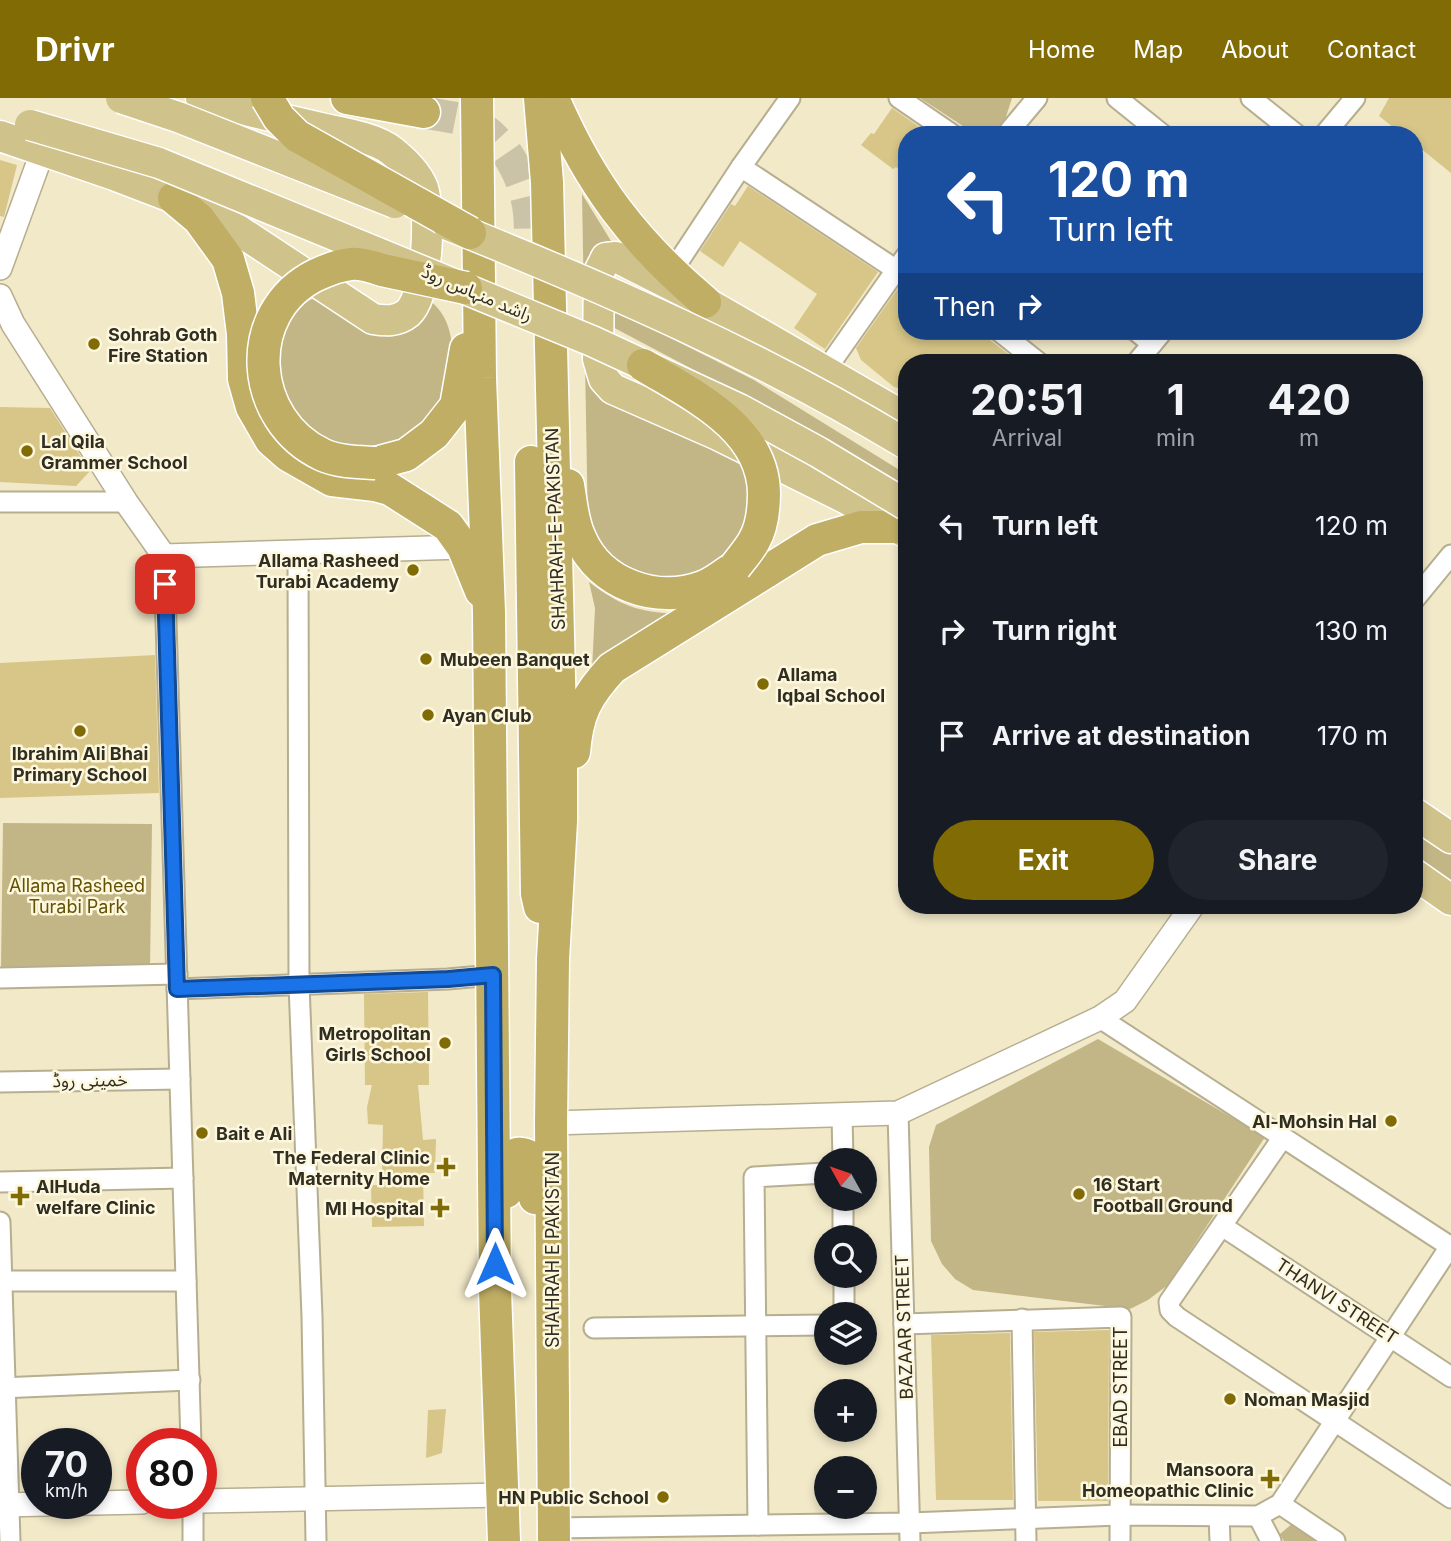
<!DOCTYPE html>
<html lang="en">
<head>
<meta charset="utf-8">
<style>
  :root { --surface:#171b24; --page:#20242c; --text:#f1f3f6; --muted:#9ea1a6; --accent:#806b04 }
  body { margin:0; font-family:Inter,"Noto Sans Arabic",sans-serif; background:var(--page); color:var(--text); height:100vh; display:flex; flex-direction:column; font-size:26px; white-space:nowrap }
  * { box-sizing:border-box; margin:0 }
  p { font-size:23px; color:var(--muted) }
  .icon { flex:none; width:38px; height:38px; fill:none; stroke:currentColor; stroke-width:2; stroke-linecap:round; stroke-linejoin:round }
  .map { position:relative; flex:1; overflow:hidden }
  .panel { position:absolute; left:898px; top:256px; width:525px; height:560px; display:flex; flex-direction:column; background:var(--surface); border-radius:28px; box-shadow:0 4px 10px #0003 }
  .panel>* { flex:none }
  .guide { position:absolute; left:898px; top:28px; width:525px; height:214px; border-radius:28px; box-shadow:0 4px 10px #0003; background:#1a4fa0; color:#fff; overflow:hidden }
  .needle { width:46px; rotate:310deg }
  .fabs { position:absolute; left:814px; top:1050px; display:grid; gap:14px }
  .fabs a { display:grid; place-items:center; width:63px; height:63px; border-radius:50%; background:var(--surface); box-shadow:0 4px 10px #0003; font-size:35px }
  .speed { position:absolute; left:21px; top:1330px; display:flex; gap:14px; font-size:35px; font-weight:700; text-align:center }
  .speed>* { display:grid; place-content:center; width:91px; height:91px; border-radius:50%; background:var(--surface); box-shadow:0 4px 10px #0003; line-height:1 }
  .speed small { font-size:18px; font-weight:400 }
  .speed .limit { border:10px solid #d22; background:#fff; color:#111 }
  .pin { position:absolute; display:grid; place-items:center; width:60px; height:60px; color:#fff; margin:-30px; border-radius:14px; box-shadow:0 4px 10px #0006 }
  .me { position:absolute; width:77px; margin:-38px; rotate:0deg; stroke-linejoin:round; filter:drop-shadow(0 0 5px #0008) }
  .turn { display:flex; align-items:center; gap:24px; height:147px; padding:0 35px; font-size:32px }
  .turn .icon { width:91px; height:91px; stroke-width:2.5 }
  .turn b { display:block; font-size:49px; line-height:60px }
  .then { display:flex; align-items:center; height:66px; padding:0 35px; background:#0003; gap:14px; font-size:26px }
  .eta { display:flex; justify-content:space-evenly; align-items:center; height:119px; text-align:center }
  .eta b { font-size:42px; font-weight:700; line-height:49px }
  .cta { display:flex; gap:14px; margin-top:auto; padding:14px 35px }
  .cta a { flex:1; height:80px; border-radius:42px; background:var(--accent); color:#fff; font-size:28px; font-weight:700; line-height:80px; text-align:center }
  .cta a+a { background:var(--page); color:var(--text) }
  ul { padding:0; list-style:none }
  li { display:flex; align-items:center; gap:21px; height:105px; padding:0 35px }
  li div { flex:1 }
  li b { display:block; font-size:26px }
  li em { font-style:normal }
  header { display:flex; align-items:center; gap:42px; box-sizing:border-box; height:98px; padding:0 35px; background:var(--accent); color:#fff }
  header strong { font-size:33px }
  nav { display:flex; gap:38px; margin-inline-start:auto; font-size:24px }
  .map>svg:first-child { display:block }
  .green { fill:#c3b686 }
  .building { fill:#d7c688 }
  .lines { fill:none; stroke-linecap:round; stroke-linejoin:round }
  .trunk-tunnel { stroke:#cbc3a7; stroke-width:32; stroke-dasharray:32 16; stroke-linecap:butt }
  .minor-casing { stroke:#b6ae8f; stroke-width:23 }
  .tertiary-casing { stroke:#b6ae8f; stroke-width:26 }
  .primary-casing { stroke:#fff; stroke-width:33 }
  .trunk-casing { stroke:#fff; stroke-width:35 }
  .minor { stroke:#fff; stroke-width:19 }
  .tertiary { stroke:#fff; stroke-width:23 }
  .primary { stroke:#d0c28b; stroke-width:30 }
  .trunk { stroke:#c0ae64; stroke-width:32 }
  .primary-bridge-casing { stroke:#fff; stroke-width:33; stroke-linecap:butt }
  .trunk-bridge-casing { stroke:#fff; stroke-width:35; stroke-linecap:butt }
  .primary-bridge { stroke:#d0c28b; stroke-width:30 }
  .trunk-bridge { stroke:#c0ae64; stroke-width:32 }
  .route-casing { stroke:#114b97; stroke-width:18 }
  .route { stroke:#1a73e8; stroke-width:12 }
  .poi-dot { fill:#806b04; stroke:#fdf7dd; stroke-width:2.5 }
  .labels { text-anchor:middle; dominant-baseline:central; stroke-width:5; stroke-linejoin:round; paint-order:stroke }
  .street-label { font-size:18px; fill:#302d21; stroke:#fdf7dd }
  .poi-label { font-size:18px; font-weight:bold; fill:#302d21; stroke:#fdf7dd; text-anchor:start }
  .park-label { font-size:18px; fill:#645202; stroke:#fdf7dd }
</style>
</head>
<body>
<header>
<strong>Drivr</strong>
<nav><a>Home</a><a>Map</a><a>About</a><a>Contact</a></nav>
</header>
<div class="map">
<svg width="1451" height="1443" viewBox="0 0 1451 1443">
  <rect width="100%" height="100%" fill="#f2e9c9"/>
  <!-- green -->
  <g class="green">
    <path d="M920,0H1012L1005,22L994,32L983,35L972,34Z"/>
    <path d="M582,96L616,151L601,149L590,154L591,271L644,316L739,364L749,375L753,402L747,434L730,456L693,483L631,481L588,431Z"/>
    <path d="M320,198L362,228L428,201C449,217 452,237 453,262C453,274 455,293 450,304C446,311 419,339 412,342C406,346 368,356 361,355C351,352 319,341 312,335C292,318 273,281 278,254C283,230 294,205 320,198Z"/>
    <path d="M607,208L754,282L906,376V396L813,335L605,225Z"/>
    <path d="M589,484C621,508 638,514 677,516L592,572L595,510Z"/>
    <path d="M3,725L152,726L150,870L1,869Z"/>
    <path d="M1414,729L1451,754V792L1414,765Z"/>
    <path d="M1098,941L1265,1039L1168,1187L1148,1202L1130,1211L973,1192L955,1181L942,1166L931,1143L929,1049L936,1027Z"/>
    <path d="M1293,1425L1320,1443H1284L1280,1436Z"/>
  </g>
  <!-- building -->
  <g class="building">
    <path d="M1389,0H1451V75L1414,45V37H1403L1379,18Z"/>
    <path d="M892,10L931,37H906V77L896,69L893,71L861,47L871,35L874,36Z"/>
    <path d="M0,62L17,67L4,119L0,118Z"/>
    <path d="M748,88L878,174L825,251L794,230L817,196L740,143L723,169L700,153L731,106L735,108Z"/>
    <path d="M906,179V233H986L991,243L1019,264H906V292L894,289L861,262L856,250Z"/>
    <path d="M0,309L50,310L90,373L76,388L0,384Z"/>
    <path d="M155,557L159,695L0,700V565Z"/>
    <path d="M428,894L429,987H418L423,1042L436,1041L435,1075H423L424,1128L372,1129L371,1087H377V1073L382,1072L383,1027L368,1026L367,1009L372,987H365L364,896Z"/>
    <path d="M1109,1232L1108,1403H1038L1034,1234Z"/>
    <path d="M1010,1235L1013,1402H936L931,1237Z"/>
    <path d="M446,1311L442,1355L426,1360L428,1312Z"/>
  </g>
  <g class="lines">
    <!-- trunk-tunnel -->
    <path class="trunk-tunnel" d="M424,14C439,18 459,19 473,25C504,39 526,82 529,115C531,132 529,152 529,170"/>
    <defs>
      <g id="minor">
        <path d="M790,0L741,69L895,171"/>
        <path d="M899,0L953,37"/>
        <path d="M1117,0L1163,37"/>
        <path d="M1251,0L1297,37"/>
        <path d="M1006,37L1037,0"/>
        <path d="M1324,37L1355,0"/>
        <path d="M671,175L741,69"/>
        <path d="M999,233L1038,264"/>
        <path d="M1136,233L1152,246"/>
        <path d="M1137,264L1163,233"/>
        <path d="M825,273L906,158"/>
        <path d="M0,404H126"/>
        <path d="M298,455L299,886L312,1218L316,1443"/>
        <path d="M164,458L191,1346"/>
        <path d="M1414,502L1451,457"/>
        <path d="M0,880L177,876"/>
        <path d="M177,891L448,881L493,877"/>
        <path d="M1100,920L1451,1149"/>
        <path d="M0,984L180,981"/>
        <path d="M898,1015L910,1443"/>
        <path d="M842,1017L843,1062"/>
        <path d="M1283,1039L1169,1204L1170,1212L1177,1219L1451,1400"/>
        <path d="M0,1084L183,1080"/>
        <path d="M843,1101V1139"/>
        <path d="M0,1124L10,1443"/>
        <path d="M1222,1128L1451,1279"/>
        <path d="M844,1178V1216"/>
        <path d="M0,1183H186"/>
        <path d="M1022,1221L1026,1443"/>
        <path d="M904,1226L1121,1219L1120,1443"/>
        <path d="M594,1230L826,1227"/>
        <path d="M0,1290L190,1282"/>
        <path d="M1280,1406L1335,1443"/>
        <path d="M1258,1418L1271,1443"/>
        <path d="M1219,1419L1220,1443"/>
        <path d="M758,1427L754,1079L826,1075"/>
        <path d="M553,1430L910,1425L1119,1417L1258,1418L1280,1406L1451,1147"/>
        <path d="M193,1443V1405"/>
      </g>
      <g id="tertiary">
        <path d="M0,170L43,52"/>
        <path d="M0,198L13,226L126,404L164,458L463,449"/>
        <path d="M551,1025L898,1015L1100,920L1125,903L1193,807"/>
        <path d="M201,1403L503,1397"/>
        <path d="M0,1407L142,1404"/>
      </g>
      <g id="primary">
        <path d="M0,38L114,77L174,100L238,132L373,221C385,223 397,224 408,215C428,196 431,117 423,90C417,75 405,64 392,53C375,39 338,34 316,29C278,20 239,11 201,0"/>
        <path d="M903,433L845,400L718,337L613,291L604,281L598,261L599,174L606,160L616,159L705,204L906,320"/>
        <path d="M1414,715L1451,740"/>
        <path d="M1414,776L1451,802"/>
      </g>
      <g id="trunk">
        <path d="M347,0L424,14"/>
        <path d="M477,0L480,280L489,514L495,1192L504,1443"/>
        <path d="M540,0L547,84L561,662V723L553,861L551,1025L554,1443"/>
        <path d="M553,0C590,86 633,143 705,204"/>
        <path d="M174,100L199,121L228,161L238,195L243,236L244,281L252,309L271,342L288,357L332,382L375,387L390,391L448,428L463,449L481,493"/>
        <path d="M531,364L537,796L540,809"/>
        <path d="M376,365L406,357L434,336L456,308L466,251"/>
        <path d="M568,387C571,404 572,424 580,440C600,487 657,506 703,489C714,485 725,476 735,469"/>
        <path d="M574,654C577,616 586,598 612,570L817,442L861,429H896"/>
        <path d="M506,1094C506,1085 505,1074 507,1065C512,1052 529,1053 533,1065C537,1075 535,1089 535,1100"/>
      </g>
    </defs>
    <!-- minor casing -->
    <use href="#minor" class="minor-casing"/>
    <!-- tertiary casing -->
    <use href="#tertiary" class="tertiary-casing"/>
    <!-- primary casing -->
    <use href="#primary" class="primary-casing"/>
    <!-- trunk casing -->
    <use href="#trunk" class="trunk-casing"/>
    <!-- minor -->
    <use href="#minor" class="minor"/>
    <!-- tertiary -->
    <use href="#tertiary" class="tertiary"/>
    <!-- primary -->
    <use href="#primary" class="primary"/>
    <!-- trunk -->
    <use href="#trunk" class="trunk"/>
    <defs>
      <g id="primary-bridge">
        <path d="M121,0L178,19L395,105"/>
        <path d="M30,27L159,65L592,243L739,311L818,354L906,407"/>
        <path d="M448,127C605,190 761,258 906,346"/>
      </g>
      <g id="trunk-bridge">
        <path d="M267,0L279,20L297,38L470,135"/>
        <path d="M643,267C692,297 763,329 764,395C764,411 762,429 754,443C749,452 741,461 735,469"/>
        <path d="M376,365C358,364 339,364 323,357C249,323 241,214 316,177C327,172 339,167 351,166C361,165 373,169 382,172C410,178 438,184 466,190"/>
      </g>
    </defs>
    <!-- primary-bridge casing -->
    <use href="#primary-bridge" class="primary-bridge-casing"/>
    <!-- trunk-bridge casing -->
    <use href="#trunk-bridge" class="trunk-bridge-casing"/>
    <!-- primary-bridge -->
    <use href="#primary-bridge" class="primary-bridge"/>
    <!-- trunk-bridge -->
    <use href="#trunk-bridge" class="trunk-bridge"/>
  </g>
  <g class="lines">
    <defs>
      <path id="route" d="M165,486L177,891L448,881L493,877L495,1166"/>
    </defs>
    <!-- route casing -->
    <use href="#route" class="route-casing"/>
    <!-- route -->
    <use href="#route" class="route"/>
  </g>
  <!-- markers -->
  <g class="poi-dot">
    <circle cx="94" cy="246" r="7"/>
    <circle cx="27" cy="353" r="7"/>
    <circle cx="413" cy="472" r="7"/>
    <circle cx="426" cy="561" r="7"/>
    <circle cx="763" cy="586" r="7"/>
    <circle cx="428" cy="617" r="7"/>
    <circle cx="80" cy="633" r="7"/>
    <circle cx="445" cy="945" r="7"/>
    <circle cx="1391" cy="1023" r="7"/>
    <circle cx="202" cy="1035" r="7"/>
    <path d="M442.5 1058.5h7v7h7v7h-7v7h-7v-7h-7v-7h7z"/>
    <circle cx="1079" cy="1096" r="7"/>
    <path d="M16.5 1087.5h7v7h7v7h-7v7h-7v-7h-7v-7h7z"/>
    <path d="M436.5 1099.5h7v7h7v7h-7v7h-7v-7h-7v-7h7z"/>
    <circle cx="1230" cy="1301" r="7"/>
    <path d="M1266.5 1370.5h7v7h7v7h-7v7h-7v-7h-7v-7h7z"/>
    <circle cx="663" cy="1399" r="7"/>
  </g>
  <g class="labels">
    <!-- street labels -->
    <g class="street-label">
      <text transform="translate(477 195) rotate(23)">راشد منہاس روڈ</text>
      <text transform="translate(555 431) rotate(-92)">SHAHRAH-E-PAKISTAN</text>
      <text transform="translate(90 982) rotate(-1)">خمینی روڈ</text>
      <text transform="translate(552 1152) rotate(-90)">SHAHRAH E PAKISTAN</text>
      <text transform="translate(1337 1203) rotate(33)">THANVI STREET</text>
      <text transform="translate(904 1229) rotate(-92)">BAZAAR STREET</text>
      <text transform="translate(1120 1289) rotate(-90)">EBAD STREET</text>
    </g>
    <!-- poi labels -->
    <g class="poi-label">
      <text x="108" y="236">Sohrab Goth<tspan x="108" dy="21">Fire Station</tspan></text>
      <text x="41" y="343">Lal Qila<tspan x="41" dy="21">Grammer School</tspan></text>
      <text x="399" y="462" text-anchor="end">Allama Rasheed<tspan x="399" dy="21">Turabi Academy</tspan></text>
      <text x="440" y="561">Mubeen Banquet</text>
      <text x="777" y="576">Allama<tspan x="777" dy="21">Iqbal School</tspan></text>
      <text x="442" y="617">Ayan Club</text>
      <text x="80" y="655" text-anchor="middle">Ibrahim Ali Bhai<tspan x="80" dy="21">Primary School</tspan></text>
      <text x="431" y="935" text-anchor="end">Metropolitan<tspan x="431" dy="21">Girls School</tspan></text>
      <text x="1377" y="1023" text-anchor="end">Al-Mohsin Hal</text>
      <text x="216" y="1035">Bait e Ali</text>
      <text x="430" y="1059" text-anchor="end">The Federal Clinic<tspan x="430" dy="21">Maternity Home</tspan></text>
      <text x="1093" y="1086">16 Start<tspan x="1093" dy="21">Football Ground</tspan></text>
      <text x="36" y="1088">AlHuda<tspan x="36" dy="21">welfare Clinic</tspan></text>
      <text x="424" y="1110" text-anchor="end">MI Hospital</text>
      <text x="1244" y="1301">Noman Masjid</text>
      <text x="1254" y="1371" text-anchor="end">Mansoora<tspan x="1254" dy="21">Homeopathic Clinic</tspan></text>
      <text x="649" y="1399" text-anchor="end">HN Public School</text>
    </g>
    <!-- park labels -->
    <g class="park-label">
      <text x="77" y="787">Allama Rasheed<tspan x="77" dy="21">Turabi Park</tspan></text>
    </g>
  </g>
</svg>
<div class="fabs">
<a><svg class="needle" viewBox="-14 -14 28 28"><path d="M0-13l5 13h-10z" fill="#e53935"/><path d="M0 13l5-13h-10z" fill="#9ea1a6"/></svg></a>
<a><svg class="icon" aria-label="search" viewBox="0 0 24 24"><circle cx="10" cy="10" r="6"/><path d="M15 15l6 6"/></svg></a>
<a><svg class="icon" aria-label="layers" viewBox="0 0 24 24"><path d="M12 4l9 5-9 5-9-5zM3 14l9 5 9-5"/></svg></a>
<a>+</a>
<a>−</a>
</div>
<div class="speed"><div>70<small>km/h</small></div><div class="limit">80</div></div>
<div class="pin" style="left:165px;top:486px;background:#d93025"><svg class="icon" aria-label="arrive" viewBox="0 0 24 24"><path d="M6 21V4h12l-3 4 3 4H6"/></svg></div>
<svg class="me" style="left:495px;top:1166px" viewBox="-20 -20 40 40"><path d="M0-17L14 15 0 8-14 15z" fill="#1a73e8" stroke="#fff" stroke-width="4"/></svg>
<div class="guide">
<div class="turn"><svg class="icon" aria-label="left" viewBox="0 0 24 24"><path d="M17 20v-9H6M10 6l-5 5 5 5"/></svg><div><b>120 m</b>Turn left</div></div>
<div class="then">Then<svg class="icon" aria-label="right" viewBox="0 0 24 24"><path d="M7 20v-9h11M14 6l5 5-5 5"/></svg></div>
</div>
<section class="panel">
<div class="eta">
<div><b>20:51</b><p>Arrival</p></div>
<div><b>1</b><p>min</p></div>
<div><b>420</b><p>m</p></div>
</div>
<ul>
<li><svg class="icon" aria-label="left" viewBox="0 0 24 24"><path d="M17 20v-9H6M10 6l-5 5 5 5"/></svg><div><b>Turn left</b></div><em>120 m</em></li>
<li><svg class="icon" aria-label="right" viewBox="0 0 24 24"><path d="M7 20v-9h11M14 6l5 5-5 5"/></svg><div><b>Turn right</b></div><em>130 m</em></li>
<li><svg class="icon" aria-label="arrive" viewBox="0 0 24 24"><path d="M6 21V4h12l-3 4 3 4H6"/></svg><div><b>Arrive at destination</b></div><em>170 m</em></li>
</ul>
<div class="cta"><a>Exit</a><a>Share</a></div>
</section>
</div>
</body>
</html>
